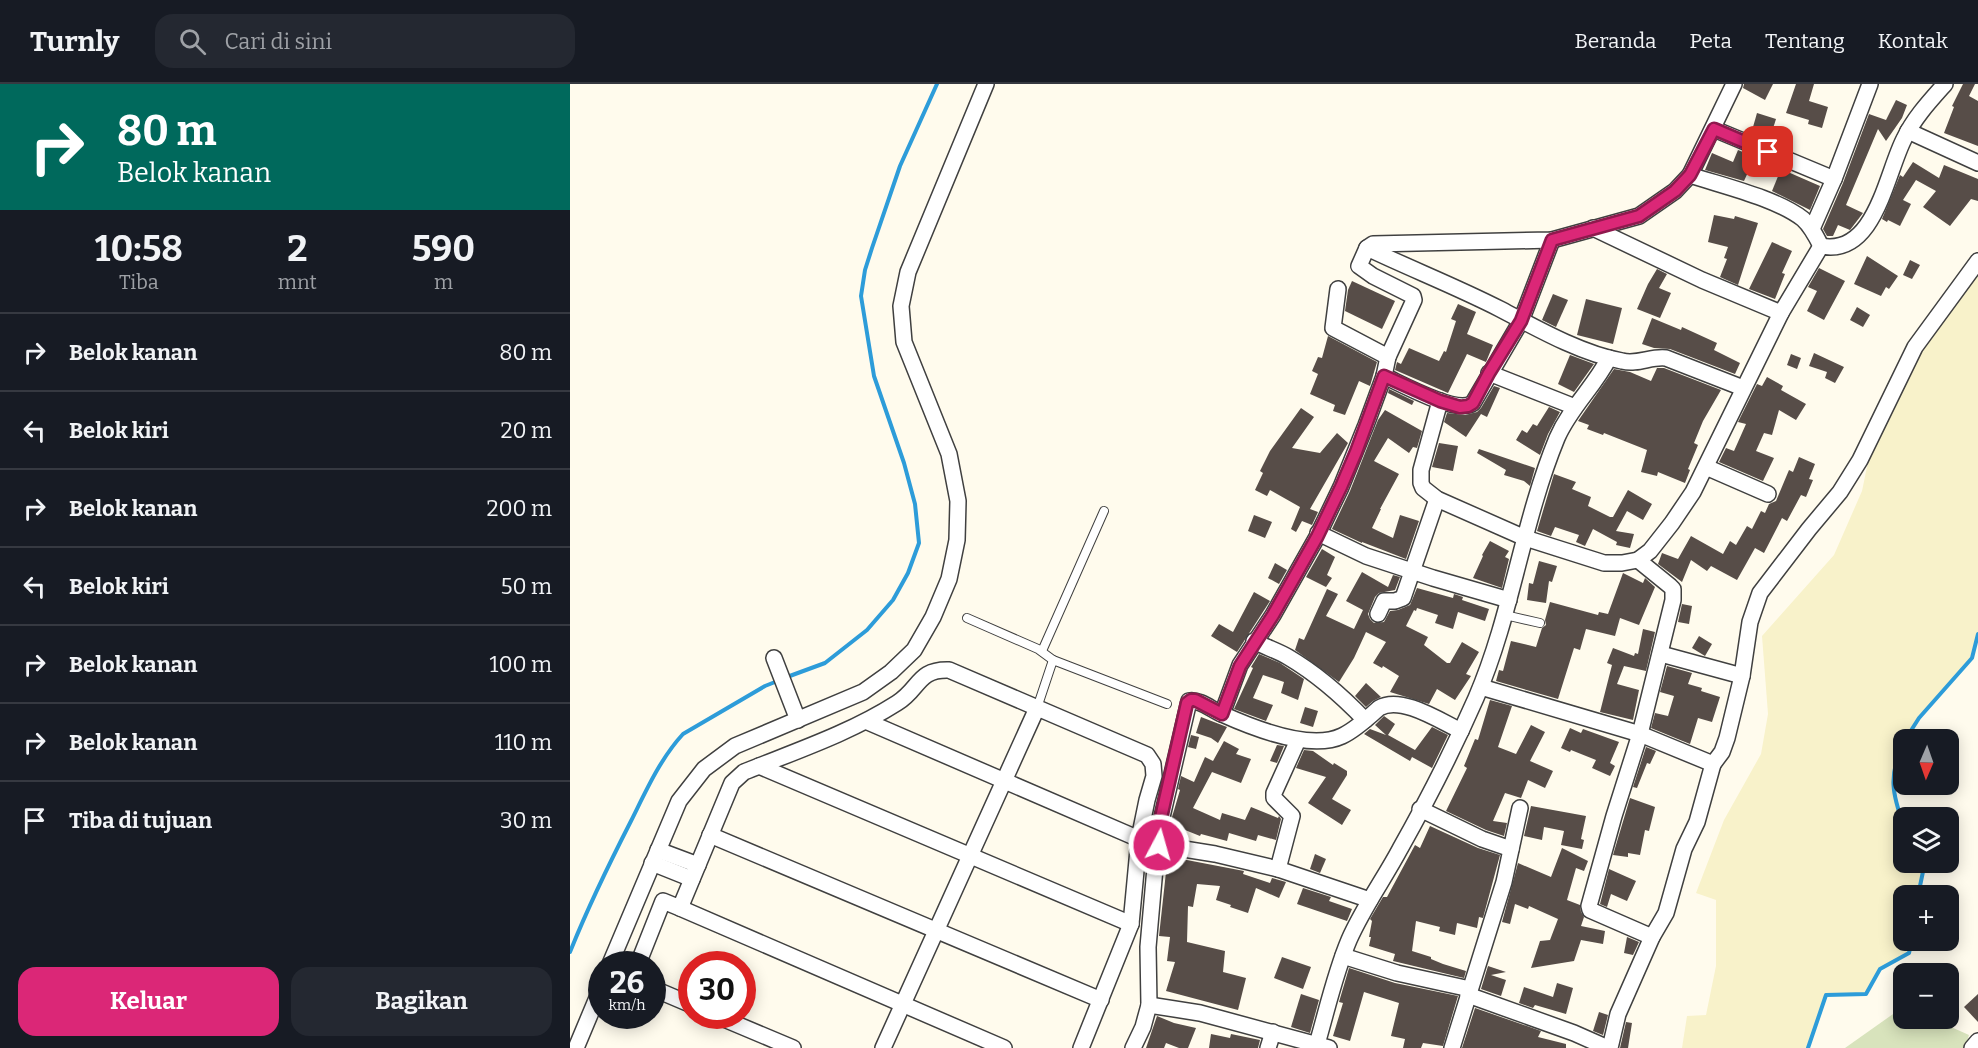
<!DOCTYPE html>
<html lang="id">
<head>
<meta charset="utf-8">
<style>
  :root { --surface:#171b24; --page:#242831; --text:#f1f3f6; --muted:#9ea1a6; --line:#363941; --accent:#db2777 }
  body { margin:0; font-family:Bitter,serif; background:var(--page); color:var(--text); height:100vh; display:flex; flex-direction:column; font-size:22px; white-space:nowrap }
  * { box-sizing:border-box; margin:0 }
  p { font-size:20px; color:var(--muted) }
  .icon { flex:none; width:33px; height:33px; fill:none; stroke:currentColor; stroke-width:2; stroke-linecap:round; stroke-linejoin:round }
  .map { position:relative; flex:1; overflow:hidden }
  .panel { display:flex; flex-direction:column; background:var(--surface); width:570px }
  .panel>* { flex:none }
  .guide { background:#00695c; color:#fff; overflow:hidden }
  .needle { width:39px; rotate:182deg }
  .controls { position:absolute; left:1323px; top:645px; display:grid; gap:12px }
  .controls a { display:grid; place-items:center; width:66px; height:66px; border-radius:12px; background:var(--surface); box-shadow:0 3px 15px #0003; font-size:30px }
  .speed { position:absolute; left:18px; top:867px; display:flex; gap:12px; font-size:30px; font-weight:700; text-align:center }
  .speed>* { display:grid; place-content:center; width:78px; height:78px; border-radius:50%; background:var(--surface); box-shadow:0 3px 15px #0003; line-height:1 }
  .speed small { font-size:15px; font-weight:400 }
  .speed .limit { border:9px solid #d22; background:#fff; color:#111 }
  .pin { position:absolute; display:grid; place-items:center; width:51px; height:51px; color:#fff; margin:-26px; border-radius:12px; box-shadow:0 3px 9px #0006 }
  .me { position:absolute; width:66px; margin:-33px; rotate:6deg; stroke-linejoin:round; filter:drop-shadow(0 0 4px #0008) }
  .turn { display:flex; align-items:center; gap:21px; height:126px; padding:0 18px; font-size:27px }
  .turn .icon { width:78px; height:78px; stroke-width:2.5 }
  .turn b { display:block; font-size:42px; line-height:51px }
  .eta { display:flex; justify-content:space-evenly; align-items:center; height:102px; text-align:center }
  .eta b { font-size:36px; font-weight:700; line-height:42px }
  .action { display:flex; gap:12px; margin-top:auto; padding:12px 18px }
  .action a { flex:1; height:69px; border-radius:18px; background:var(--accent); color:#fff; font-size:24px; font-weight:700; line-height:69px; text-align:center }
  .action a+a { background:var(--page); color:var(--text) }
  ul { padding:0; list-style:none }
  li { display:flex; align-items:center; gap:18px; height:78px; padding:0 18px; border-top:2px solid var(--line) }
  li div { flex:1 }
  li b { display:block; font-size:22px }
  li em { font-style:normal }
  header { display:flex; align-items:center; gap:36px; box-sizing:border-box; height:84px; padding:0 30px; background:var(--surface); border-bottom:2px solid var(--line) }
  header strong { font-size:28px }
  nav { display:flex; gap:33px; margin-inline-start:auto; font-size:21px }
  .search { width:420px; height:54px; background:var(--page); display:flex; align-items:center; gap:15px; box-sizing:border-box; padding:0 21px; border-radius:18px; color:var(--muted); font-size:22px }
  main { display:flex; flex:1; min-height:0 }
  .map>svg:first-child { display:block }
  .farmland { fill:#f8f2ca }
  .cemetery { fill:#d8e3bc }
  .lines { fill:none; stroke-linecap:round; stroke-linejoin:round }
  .stream { stroke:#2d9cd9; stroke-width:4 }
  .building { fill:#574d48 }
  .lane-casing { stroke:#404040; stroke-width:10 }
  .street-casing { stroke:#404040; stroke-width:18 }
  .lane { stroke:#fff; stroke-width:8 }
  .street { stroke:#fff; stroke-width:15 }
  .route-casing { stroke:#8e194d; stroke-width:15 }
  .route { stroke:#db2777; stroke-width:10 }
</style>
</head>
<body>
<header>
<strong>Turnly</strong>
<div class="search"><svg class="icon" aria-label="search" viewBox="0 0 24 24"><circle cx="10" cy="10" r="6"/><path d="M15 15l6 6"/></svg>Cari di sini</div>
<nav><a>Beranda</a><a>Peta</a><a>Tentang</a><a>Kontak</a></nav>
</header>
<main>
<section class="panel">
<div class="guide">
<div class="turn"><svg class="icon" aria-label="right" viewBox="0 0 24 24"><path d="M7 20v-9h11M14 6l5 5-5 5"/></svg><div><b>80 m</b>Belok kanan</div></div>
</div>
<div class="eta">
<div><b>10:58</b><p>Tiba</p></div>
<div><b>2</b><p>mnt</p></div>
<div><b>590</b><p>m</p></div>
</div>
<ul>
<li><svg class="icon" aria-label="right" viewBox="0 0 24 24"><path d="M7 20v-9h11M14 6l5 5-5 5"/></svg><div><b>Belok kanan</b></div><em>80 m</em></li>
<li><svg class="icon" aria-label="left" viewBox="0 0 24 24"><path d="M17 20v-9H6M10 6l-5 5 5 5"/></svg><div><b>Belok kiri</b></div><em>20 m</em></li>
<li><svg class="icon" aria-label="right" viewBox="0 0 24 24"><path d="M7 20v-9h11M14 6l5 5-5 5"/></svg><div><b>Belok kanan</b></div><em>200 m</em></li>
<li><svg class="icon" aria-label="left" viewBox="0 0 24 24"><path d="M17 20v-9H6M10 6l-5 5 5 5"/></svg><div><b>Belok kiri</b></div><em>50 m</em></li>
<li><svg class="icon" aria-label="right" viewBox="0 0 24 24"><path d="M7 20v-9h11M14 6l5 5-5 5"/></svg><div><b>Belok kanan</b></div><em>100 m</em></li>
<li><svg class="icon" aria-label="right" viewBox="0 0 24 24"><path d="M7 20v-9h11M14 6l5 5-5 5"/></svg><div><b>Belok kanan</b></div><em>110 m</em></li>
<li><svg class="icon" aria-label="arrive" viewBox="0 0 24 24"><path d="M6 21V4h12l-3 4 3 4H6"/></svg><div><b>Tiba di tujuan</b></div><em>30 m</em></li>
</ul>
<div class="action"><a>Keluar</a><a>Bagikan</a></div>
</section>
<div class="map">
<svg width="1408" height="964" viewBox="0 0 1408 964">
  <rect width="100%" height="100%" fill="#fffbed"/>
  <!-- farmland -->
  <path class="farmland" d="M1408,180V550L1402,574L1349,634L1334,656L1323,688L1324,714L1333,742L1334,778L1355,779L1350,801L1360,811L1334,812V856L1342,857L1339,869L1310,885L1296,910L1256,911L1238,964H1112L1117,932L1136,931L1146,882V816L1126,809L1154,736L1191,670L1198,630L1192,552L1264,471L1292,407L1303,354L1365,238Z"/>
  <!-- cemetery -->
  <path class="cemetery" d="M1333,923L1334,934L1363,935L1399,951L1395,964H1275Z"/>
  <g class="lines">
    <!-- stream -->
    <g class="stream">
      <path d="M217,593L255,579L297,546L323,516L338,489L349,459L345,420L334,379L304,292L291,212L295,186L302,164L330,82L367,0"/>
      <path d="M1335,656L1349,634L1402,574L1408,550"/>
      <path d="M1334,658C1318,691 1322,710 1334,742"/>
      <path d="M1355,778L1350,802L1360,812"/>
      <path d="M0,868C18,823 39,780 61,737C76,707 90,675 113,650L195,602L210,596"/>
      <path d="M1238,964L1256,911L1296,910L1310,885L1339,869L1342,856"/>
    </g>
  </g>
  <!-- building -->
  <g class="building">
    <path d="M1174,0H1203L1195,16L1173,4Z"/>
    <path d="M1226,0H1244L1239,17L1258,23L1252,44L1238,40L1239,36L1216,29Z"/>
    <path d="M1393,0H1405L1399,12L1408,17V62L1374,49L1384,23L1382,22Z"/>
    <path d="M1326,16L1337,21L1332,34L1316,57L1308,45L1276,121L1293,129L1280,146L1268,141L1263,152H1257L1253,145L1273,99L1299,30L1316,36Z"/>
    <path d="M1187,29L1206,35L1199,57L1181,50Z"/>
    <path d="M1168,66L1185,73L1174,97L1135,86L1142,69L1163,78Z"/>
    <path d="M1343,78L1369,94L1374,81L1408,95V117L1401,115L1380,142L1353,123L1366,107L1346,96L1333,116L1341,120L1330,142L1318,136L1317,138L1312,135L1330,91L1333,93Z"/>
    <path d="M1211,85L1250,102L1240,126L1202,107Z"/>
    <path d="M1144,131L1164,135L1165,132L1188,139L1168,201L1150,193L1157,175L1154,174L1158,163L1138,158Z"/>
    <path d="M1202,158L1222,167L1212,189L1215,190L1205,215L1179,205Z"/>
    <path d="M1297,172L1328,192L1319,205L1316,203L1311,212L1284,200Z"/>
    <path d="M1340,176L1350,181L1342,195L1333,191Z"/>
    <path d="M1249,184L1275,197L1254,236L1237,227L1247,207L1238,203Z"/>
    <path d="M1087,185L1097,190L1089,204L1101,209L1090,234L1067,225L1078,200Z"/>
    <path d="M782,197L825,217L812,245L775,227L778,206Z"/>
    <path d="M983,210L998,216L986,243L972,236Z"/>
    <path d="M1016,215L1052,224L1043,260L1007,251Z"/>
    <path d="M888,220L906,228L897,250L923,261L916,278L897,270L878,309L825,286L827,278L831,280L839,264L869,277L874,267L876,268L886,237L881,235Z"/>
    <path d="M1287,223L1300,231L1293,243L1280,236Z"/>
    <path d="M1082,234L1111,246L1112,243L1147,259L1144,266L1170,279L1165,290L1100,265L1084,264L1072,260Z"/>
    <path d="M758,252L807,278L800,302L789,297L775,331L763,327L765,321L740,310L748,290L742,287L748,273L752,274Z"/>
    <path d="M1244,269L1274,283L1265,299L1255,294L1257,288L1239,282Z"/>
    <path d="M1221,270L1231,274L1227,285L1217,281Z"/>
    <path d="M1000,271L1024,280L1004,308L988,300Z"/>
    <path d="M1087,284H1094L1151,306L1133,337L1124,359L1128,361L1118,385L1120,386L1115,399L1088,388L1087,392L1071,388L1077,366L1034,349L1033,351L1017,345L1019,341L1008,337L1044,285L1060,288L1081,297Z"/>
    <path d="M1197,293L1213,302L1211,306L1236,320L1226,336L1209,326L1202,351L1194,349L1186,367L1204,374L1193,397L1149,378L1156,364L1164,367L1176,340L1168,338L1187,300L1192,302Z"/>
    <path d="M924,302L930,304L917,333L911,330L896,353L874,338L877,329L895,331L907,328L911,324Z"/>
    <path d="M819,305L844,317L842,321L818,309Z"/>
    <path d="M979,323L990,328L978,350L970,371L946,356L952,346L957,349L963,340L967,342Z"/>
    <path d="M731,324L744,333L722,364L750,369L767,349L778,359L740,425L748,428L742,441L732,437L726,448L721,445L730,423L700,406L697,412L685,406L693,389L690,387L700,367Z"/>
    <path d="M815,326L852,347L847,364L843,363L839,369L818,354L804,377L829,390L810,425H811L802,444L823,454L830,431L849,437L836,475L792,458V459L762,445L780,407L808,336Z"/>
    <path d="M869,359L888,362L883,387L862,383Z"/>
    <path d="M909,365L965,384L960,402L954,397L934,391L936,386L907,369Z"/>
    <path d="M1229,373L1245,380L1239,395L1243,396L1236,413L1231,411L1217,437L1212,434L1194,469L1185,464L1167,496L1141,482L1137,487L1121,476L1112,498L1088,480L1092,469L1108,475L1121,452L1153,470L1160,457L1166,461L1177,442L1182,445L1191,427L1195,429L1199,420L1206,417L1219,386L1223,388Z"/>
    <path d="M984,390L1006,398L1002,405L1021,413L1018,422L1040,433H1043L1058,406L1082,420L1073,436L1057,427L1046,447L1064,450L1060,464L1046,461L1047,458L1023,445L1015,462L1006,458L1009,451L985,443L981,452L967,447Z"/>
    <path d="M684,431L702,438L695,454L678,447Z"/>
    <path d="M920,457L939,467L935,473L939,475L932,504L903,494L913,472L912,471Z"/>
    <path d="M752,465L765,473L757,491L762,494L756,503L736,493Z"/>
    <path d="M969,477L987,482L982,498L979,497L976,519L957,516L959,499L963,500Z"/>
    <path d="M705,479L717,486L709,500L698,494Z"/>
    <path d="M792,488L818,503L823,491L830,493L825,506L809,509L805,513L798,530L800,535L804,539L814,538L820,527L828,526L840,521L847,504L883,514L884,510L893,513L892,516L919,525L915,537L888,528L883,545L865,539L868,531L847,524L846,527L844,526L836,542L858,553L854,561L877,579H880L892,558L909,568L896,590L901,592L885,616L867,605L859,620L820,608L829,592L813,582L812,584L803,579L816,558L796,548L784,574L769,598L725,566L729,554L734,556L757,505L768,510L756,532L784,545L793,526L776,517Z"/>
    <path d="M1053,489L1073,499L1075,494L1085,503L1069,541L1050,534L1045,552L1016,545L1010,566L1004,564L988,615L926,597L929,586L933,587L941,557L966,563L972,544L976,541L975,536L980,518L1028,531L1029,528L1038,530Z"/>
    <path d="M684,508L700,517L667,568L641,552L649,540L663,548Z"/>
    <path d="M1112,520L1122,522L1119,540L1108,538Z"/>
    <path d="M1073,545L1085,548L1076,587L1054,582L1047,600L1069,606L1063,636L1030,628L1042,581L1037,579L1043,564L1064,572L1065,569L1068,570Z"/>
    <path d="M1129,552L1142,560L1135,572L1122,564Z"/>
    <path d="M689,570L710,579L734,595L728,616L711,609L714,598L693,591L683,614L703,621L696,637L664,625L683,584L681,583Z"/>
    <path d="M1097,582L1122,589L1118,600L1132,604L1131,607L1150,613L1142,638L1128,634L1120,660L1081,644L1085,629L1098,632L1104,612L1090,608Z"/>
    <path d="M796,599L811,613L803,617L796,623L785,612Z"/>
    <path d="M920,616L942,622L928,663L946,670L961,641L975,648L960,677L983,687L975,704L958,696L951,714L935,709L923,737L937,739L934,752L916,746L876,727L897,684L894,682L905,655L908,656Z"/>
    <path d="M735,623L748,627L743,643L730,639Z"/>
    <path d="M814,632L825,640L818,651L845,666L862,643L878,651L862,684L842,673L840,677L794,650L800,645L816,651L805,641Z"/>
    <path d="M631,633L657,643L648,659L641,654L626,649Z"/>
    <path d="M1000,644L1011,649L1013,645L1049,658L1040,679L1045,682L1040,692L1022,684L1026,676L1001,666L1000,668L991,664Z"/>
    <path d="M621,651L629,653L626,665L618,663Z"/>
    <path d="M654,657L669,665L666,670L681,675L671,699L642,688L623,724L650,736L652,729L675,736L681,723L708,734L709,732L711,735L706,756L688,751L686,757L659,749L657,757L631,750L630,752L600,740L610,706L608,705L611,692L624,698L635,673L643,677Z"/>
    <path d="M707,661L714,662L707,679L700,677Z"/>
    <path d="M1076,663L1086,667L1080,680L1077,679L1067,704L1063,703Z"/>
    <path d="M734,666L743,667L763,681L764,679L777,687V691L762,715L781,726L772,741L738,719L756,693L726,684Z"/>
    <path d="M1060,714L1085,723L1079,747L1075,746L1070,771L1058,769V773L1043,771Z"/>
    <path d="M961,722L1016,732L1011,755L1014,756L1012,765L991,761L994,747L974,743L972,756L954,752Z"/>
    <path d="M860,742L908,764L930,771L913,834L909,833L907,844L887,839L885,851L869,847L870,843L846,837L842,867L861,873V875L873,880L896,887L894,894L823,877L825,870L799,862L801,853H799L802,837L800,835L813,813H817L845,761L850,764Z"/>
    <path d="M992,764L1018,777L1014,787L1006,784L997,816L1010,821L1011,828L1014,833L1011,842L1035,847L1033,860L1011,856L1004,877L961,884L970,857L980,856L988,835L959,822L958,825L945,820L940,840L932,838L948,779L981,793Z"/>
    <path d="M745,770L756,775L750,789L740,785Z"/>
    <path d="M596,772L674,787L673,790L700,799L702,794L716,798L709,814L686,804L678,829L660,823L661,821L646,816L650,802L627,800L623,823L618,822L617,858L655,867L653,888L676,894L668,926L596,907L605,878L597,877L600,853L589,852L596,788H594Z"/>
    <path d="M1039,785L1066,797L1057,817L1041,810L1037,823L1030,820Z"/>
    <path d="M733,804L761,813L759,817L782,825L777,837L727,820Z"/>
    <path d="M1057,853L1069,858L1063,871L1054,869Z"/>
    <path d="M712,873L741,883L733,905L704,894Z"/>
    <path d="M918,882L936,888L921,891L936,896L931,912L911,905Z"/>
    <path d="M779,884L825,899L888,912L873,962L853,959L851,964H833L835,955L821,952L829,919L794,908L780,957L763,952L773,919L769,918Z"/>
    <path d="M987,899L1003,904L996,930L965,921L963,924L949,919L954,903L983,913Z"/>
    <path d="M731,910L749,916L740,949L721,943Z"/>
    <path d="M1408,910V938L1394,923Z"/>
    <path d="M905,924L971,947L968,953L996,960V964H892Z"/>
    <path d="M1029,928L1038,931L1033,951L1023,947Z"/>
    <path d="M587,932L604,939L626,944L618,964H609L596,959L594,964H576Z"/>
    <path d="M1056,938L1062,939L1058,964H1050Z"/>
    <path d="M641,950L660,954L661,950L690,956L688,964H639Z"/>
  </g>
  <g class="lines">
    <defs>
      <g id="lane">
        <path d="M935,531L970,539"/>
        <path d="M397,534L468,565L483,576"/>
        <path d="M472,567L534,427"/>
        <path d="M467,624L483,576L597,620"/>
      </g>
      <g id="street">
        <path d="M1144,45L1264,95"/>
        <path d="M1338,47L1408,79"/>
        <path d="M1120,91L1164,0"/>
        <path d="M1023,144L1132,196L1211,229"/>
        <path d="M1242,145L1264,95L1300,0"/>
        <path d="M797,164C841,185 887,203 930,225C966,244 1012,270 1052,277C1068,281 1081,272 1096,274L1173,304"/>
        <path d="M768,205L763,244L818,273"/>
        <path d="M919,289L1005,323"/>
        <path d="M814,292C832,300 887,331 903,319L951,237L982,156"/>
        <path d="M870,317L851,386V399L853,404L867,415L955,454L1034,479H1052L1068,476L1080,467L1102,439L1123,408L1211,229L1251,162C1305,173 1316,90 1334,55C1344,34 1359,18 1375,0"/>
        <path d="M1136,383L1198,410"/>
        <path d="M748,449L796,472L863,494L939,516"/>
        <path d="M1068,476L1100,502L1103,505V516L1070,650L1044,732L1019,822L1020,826L1082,853"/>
        <path d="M808,530L814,517H825L833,514L867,415"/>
        <path d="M684,557C695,563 708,567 718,573C747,590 772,612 795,636"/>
        <path d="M1091,570L1172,592"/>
        <path d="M204,574L228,636"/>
        <path d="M911,603L1070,650L1143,680L1127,738L1114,765L1096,829L1082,853L1048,930L1040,964"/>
        <path d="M652,630L670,581L703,531L747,453L771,403L796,341L814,292L818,273L844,216L843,212L803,192L789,182L797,164L803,160L982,156L1069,132L1105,107L1120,91C1153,102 1206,114 1233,135C1241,142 1246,152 1251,162"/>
        <path d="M298,638L569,755"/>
        <path d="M1143,680L1152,668L1157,654L1172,592L1180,538L1190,509L1239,445L1270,408L1290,376L1345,263L1408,177"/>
        <path d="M189,682L561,840"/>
        <path d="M850,725L912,755L941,765"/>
        <path d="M140,751L531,916"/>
        <path d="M589,761L645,770L708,785L800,816"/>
        <path d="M88,766L128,781"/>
        <path d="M82,779L122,795"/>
        <path d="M708,785L722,732L704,714V709L728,656"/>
        <path d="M110,824L434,964"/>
        <path d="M773,872L827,889L900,905"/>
        <path d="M40,880L109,717L134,685L165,662L293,608L321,588L344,566L363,533L379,495L387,456L388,417L379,370L334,258L331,222L338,188L416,0"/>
        <path d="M68,880L93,817L110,824L162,699L174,688C226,667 280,649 327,619C350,605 347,585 379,586L577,671L583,680L584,692L577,716L569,755L561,840L511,964"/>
        <path d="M82,904L122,921"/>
        <path d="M898,911L1004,949L1038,964"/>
        <path d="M579,921L630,929L759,964"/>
        <path d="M147,932L223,964"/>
        <path d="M747,960C757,926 765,889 779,856C793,824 814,795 830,765C857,717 884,664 906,614C942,531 952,439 987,354C1000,324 1024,303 1039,274"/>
        <path d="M6,964L32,902"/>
        <path d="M313,964L467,624"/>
        <path d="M563,964L573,943L579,921L578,863L588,750L619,617C630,615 642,626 652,630C683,644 740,667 772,652C785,646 798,634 809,624C831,611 870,637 891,647"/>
        <path d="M698,964L703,948"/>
        <path d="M882,964L934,798L950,724"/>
        <path d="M1402,964L1408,957"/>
      </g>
    </defs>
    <!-- lane casing -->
    <use href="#lane" class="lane-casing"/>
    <!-- street casing -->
    <use href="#street" class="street-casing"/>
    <!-- lane -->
    <use href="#lane" class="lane"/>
    <!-- street -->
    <use href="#street" class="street"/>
  </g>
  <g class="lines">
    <defs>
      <path id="route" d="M589,761L590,738L617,619L621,616H625L652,630L670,582L703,531L747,453L771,403L786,368L814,292L870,317L890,323L898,322L903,319L919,289L951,237L982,156L1069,132L1105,107L1120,91L1144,45L1198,68"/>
    </defs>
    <!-- route casing -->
    <use href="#route" class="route-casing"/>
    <!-- route -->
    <use href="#route" class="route"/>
  </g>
</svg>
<div class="controls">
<a><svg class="needle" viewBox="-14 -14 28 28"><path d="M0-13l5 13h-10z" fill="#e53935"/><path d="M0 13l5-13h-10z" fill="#9ea1a6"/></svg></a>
<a><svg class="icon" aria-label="layers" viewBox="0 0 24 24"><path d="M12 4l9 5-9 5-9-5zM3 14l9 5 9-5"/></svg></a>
<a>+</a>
<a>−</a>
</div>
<div class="speed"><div>26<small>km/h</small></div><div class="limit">30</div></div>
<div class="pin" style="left:1198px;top:68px;background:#d93025"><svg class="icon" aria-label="arrive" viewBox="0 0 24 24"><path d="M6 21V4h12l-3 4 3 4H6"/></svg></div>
<svg class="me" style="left:589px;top:761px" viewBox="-20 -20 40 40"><circle r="17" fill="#db2777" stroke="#fff" stroke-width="3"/><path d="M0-11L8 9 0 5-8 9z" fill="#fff"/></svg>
</div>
</main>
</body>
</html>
